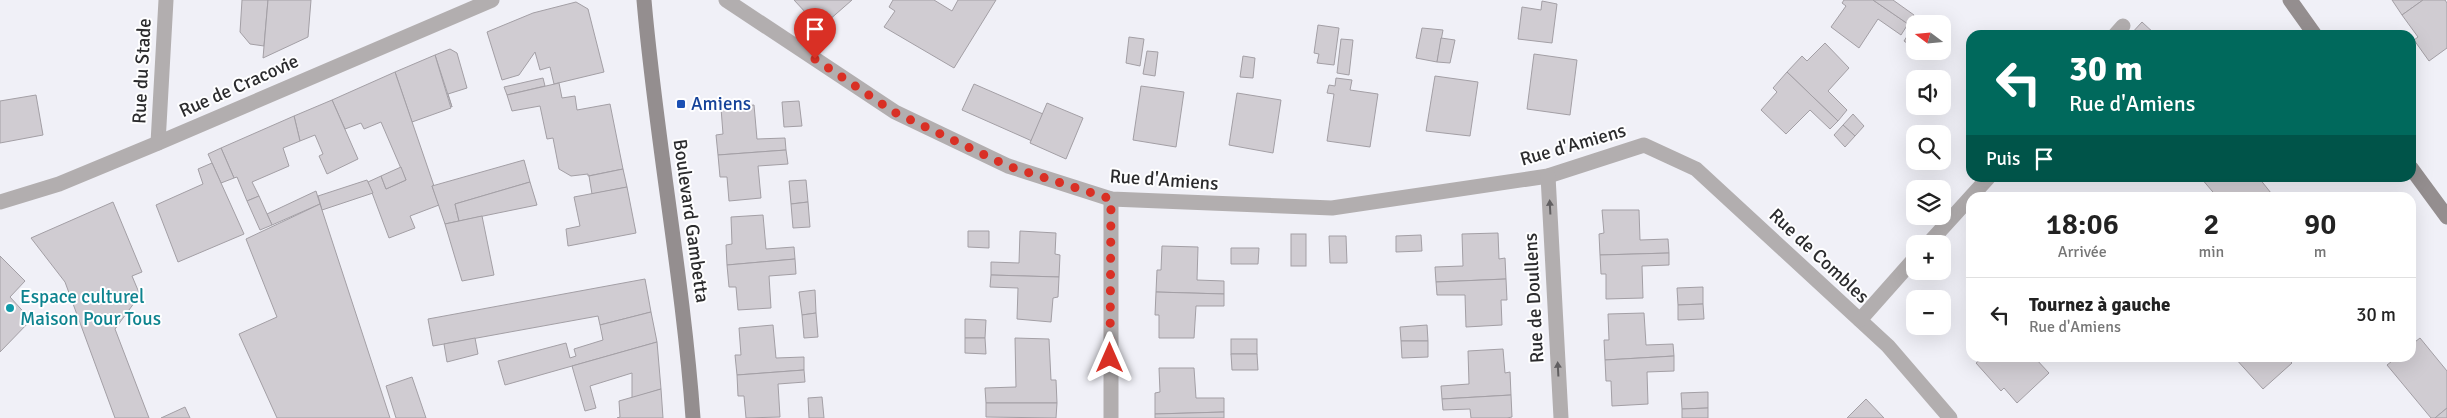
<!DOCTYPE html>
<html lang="fr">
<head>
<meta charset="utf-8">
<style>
  :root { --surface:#fff; --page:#f2f2f2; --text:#222; --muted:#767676; --line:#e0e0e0 }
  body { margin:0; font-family:Signika,sans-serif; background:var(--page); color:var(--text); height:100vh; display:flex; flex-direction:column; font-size:19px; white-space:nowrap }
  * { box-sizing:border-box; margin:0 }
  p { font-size:16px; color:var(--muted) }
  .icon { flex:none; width:28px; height:28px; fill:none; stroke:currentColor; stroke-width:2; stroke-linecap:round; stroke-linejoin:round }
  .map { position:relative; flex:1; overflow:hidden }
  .sheet { position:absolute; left:1966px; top:192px; width:450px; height:170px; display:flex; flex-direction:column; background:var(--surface); border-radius:15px; box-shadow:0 5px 20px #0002 }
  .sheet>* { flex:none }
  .banner { position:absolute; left:1966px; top:30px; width:450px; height:152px; border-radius:15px; box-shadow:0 5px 20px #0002; background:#00695c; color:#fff; overflow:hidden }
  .needle { width:32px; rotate:286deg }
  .controls { position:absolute; left:1906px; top:15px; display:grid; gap:10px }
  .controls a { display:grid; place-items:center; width:45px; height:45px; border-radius:10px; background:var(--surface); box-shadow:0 5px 20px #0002; font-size:25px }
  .pin { position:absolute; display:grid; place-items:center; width:42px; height:42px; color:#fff; margin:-51px -21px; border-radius:50% 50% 50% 0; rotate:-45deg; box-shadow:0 0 5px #0007 }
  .pin .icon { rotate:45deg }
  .me { position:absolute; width:55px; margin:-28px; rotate:0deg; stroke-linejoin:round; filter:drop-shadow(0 0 4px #0008) }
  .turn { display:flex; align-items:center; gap:18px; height:105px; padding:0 20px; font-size:22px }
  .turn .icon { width:65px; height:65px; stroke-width:2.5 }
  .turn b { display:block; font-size:35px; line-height:42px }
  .then { display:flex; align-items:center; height:48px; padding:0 20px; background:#0003; gap:10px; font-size:19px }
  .eta { display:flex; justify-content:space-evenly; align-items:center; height:85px; text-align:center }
  .eta b { font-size:30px; font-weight:600; line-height:35px }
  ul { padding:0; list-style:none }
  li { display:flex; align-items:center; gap:15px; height:75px; padding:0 20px; border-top:1px solid var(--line) }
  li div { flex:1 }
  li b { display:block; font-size:19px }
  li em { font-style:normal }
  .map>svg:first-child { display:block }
  .building { fill:#d0ccd2; stroke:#a39fa5 }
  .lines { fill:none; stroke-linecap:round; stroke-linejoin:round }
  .street { stroke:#b2aeaf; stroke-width:15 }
  .secondary { stroke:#948e8f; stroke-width:15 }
  .oneway { fill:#615f61 }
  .route { stroke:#d93025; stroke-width:9; stroke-dasharray:0 16.2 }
  .transit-dot { fill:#1a4fb4; stroke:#fefeff; stroke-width:2 }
  .culture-dot { fill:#0f9aa8; stroke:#fefeff; stroke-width:2 }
  .labels { text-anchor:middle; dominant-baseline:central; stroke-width:4; stroke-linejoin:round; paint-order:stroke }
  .street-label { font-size:19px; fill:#2b2b2d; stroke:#fefeff }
  .transit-label { font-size:19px; fill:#164399; stroke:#fefeff; text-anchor:start }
  .culture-label { font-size:19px; fill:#0d838f; stroke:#fefeff; text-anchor:start }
</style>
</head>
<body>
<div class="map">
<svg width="2447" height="418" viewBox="0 0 2447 418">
  <rect width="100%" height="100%" fill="#f0f0f7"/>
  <!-- building -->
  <g class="building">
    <path d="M242,0H268L264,46L250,44L240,32Z"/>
    <path d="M268,0H311L308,37L263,58Z"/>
    <path d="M794,0H852L820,28Z"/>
    <path d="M893,0H934L952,11L958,0H996L954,68L884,27L895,11L889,7Z"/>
    <path d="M1844,0H1873L1908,24L1901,35L1878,19L1859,48L1831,27L1846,6L1842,3Z"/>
    <path d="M1873,0H1893L1914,15L1908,24Z"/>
    <path d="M2392,0H2423L2402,15Z"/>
    <path d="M2423,0H2445L2447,3V48L2429,61L2414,40L2418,37L2402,15Z"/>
    <path d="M1542,1L1557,4L1552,43L1518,39L1522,7L1541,10Z"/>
    <path d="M576,2L588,9L604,72L554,84L550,67L540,70L535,52L519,75L502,80L487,32L533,13Z"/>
    <path d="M1921,17L1930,24H1916Z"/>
    <path d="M2142,22L2156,35H2130Z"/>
    <path d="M1318,25L1339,28L1334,65L1317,63L1319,54L1314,53Z"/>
    <path d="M1913,27L1915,29V49L1904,41Z"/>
    <path d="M1422,28L1443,30L1437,62L1416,58Z"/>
    <path d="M1129,37L1144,39L1140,66L1126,63Z"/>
    <path d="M1441,38L1455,40L1450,63L1437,62Z"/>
    <path d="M1341,39L1353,40L1349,75L1337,73Z"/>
    <path d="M1825,43L1849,68L1828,91L1847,110L1838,121L1787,72L1802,56L1807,61Z"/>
    <path d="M450,49L457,53L467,88L448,94L452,107L435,55Z"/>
    <path d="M1147,51L1158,52L1155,76L1143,74Z"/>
    <path d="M1534,54L1577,60L1570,115L1527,109Z"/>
    <path d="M435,55L451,108L412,122L395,72Z"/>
    <path d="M1243,56L1255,58L1253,78L1240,77Z"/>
    <path d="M395,72L434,186H432L439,205L410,216L415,228L389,238L368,182L381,176L386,189L406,180L381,122L364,129L361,123L345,129L332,100Z"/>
    <path d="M1787,72L1838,121L1830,129L1810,110L1786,134L1761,110L1777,92L1773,88Z"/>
    <path d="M1435,76L1478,82L1470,136L1426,131Z"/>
    <path d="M543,78L545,86L507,95L504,87Z"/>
    <path d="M1336,78L1352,80L1350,90L1378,94L1370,147L1327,141L1334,94L1327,93L1329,85L1335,86Z"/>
    <path d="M559,83L562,98L575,96L577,110L610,104L623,169L588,176V174L571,176L559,169L553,138L547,139L540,106L512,111L507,95Z"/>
    <path d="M974,84L1043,114L1032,141L962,110Z"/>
    <path d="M1141,86L1184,92L1176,147L1133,140Z"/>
    <path d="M1237,93L1281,100L1273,153L1229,145Z"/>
    <path d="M36,95L43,135L0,143V101Z"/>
    <path d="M332,100L358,159L327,174L319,156L323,154L315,135L300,141L294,116Z"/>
    <path d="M799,101L802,126L784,127L782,102Z"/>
    <path d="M1047,103L1083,118L1066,159L1030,143Z"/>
    <path d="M754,105L757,139L785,138L786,150L718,155L716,135L723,134L721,108Z"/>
    <path d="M1853,114L1864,126L1855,136L1843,125Z"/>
    <path d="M294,116L300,141L283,148L289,166L252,182L259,196L247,201L237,177L234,178L221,148Z"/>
    <path d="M1843,125L1855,136L1845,147L1834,135Z"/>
    <path d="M221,148L234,178L221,183L208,154Z"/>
    <path d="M786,150L788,164L758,166L761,198L729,201L727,177H720L718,155Z"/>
    <path d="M524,160L530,182L455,204L459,221L445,224L432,186Z"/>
    <path d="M212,163L244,234L178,262L156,205L203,184L198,169Z"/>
    <path d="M401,167L406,180L386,189L381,176Z"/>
    <path d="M623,169L627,187L592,194L589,176Z"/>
    <path d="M2201,178H2259L2275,198H2218Z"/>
    <path d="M367,180L373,193L322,210L318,196Z"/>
    <path d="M806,180L808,202L791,204L789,181Z"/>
    <path d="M530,182L537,205L459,221L455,204Z"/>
    <path d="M627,187L636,233L568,246L566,229L580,226L574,197Z"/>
    <path d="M316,191L320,204L272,225L267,214Z"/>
    <path d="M259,196L272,225L260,230L247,201Z"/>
    <path d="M113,202L142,272L132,276L140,295L115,329L149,418H115L65,282L31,238Z"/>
    <path d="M808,202L810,227L793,228L791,204Z"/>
    <path d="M320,204L322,210L390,418H277L239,334L277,317L246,239Z"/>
    <path d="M1602,210H1639L1640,240L1668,239L1669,253L1600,255L1599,234L1604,233Z"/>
    <path d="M763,215L766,249L794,247L795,259L727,265L726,245L732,244L731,217Z"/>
    <path d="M482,216L494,275L462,281L445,224Z"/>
    <path d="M968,231H989V248L968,247Z"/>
    <path d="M1020,231L1056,233L1055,254L1060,255L1059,277L991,275V262L1019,263Z"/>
    <path d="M1498,233L1499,259L1505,258L1506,279L1436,282L1435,267L1463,266L1462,234Z"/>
    <rect x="1291" y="234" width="15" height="32"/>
    <path d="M1421,235L1422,251L1396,252V236Z"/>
    <path d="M1329,236H1346L1347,263H1330Z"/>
    <path d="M1162,246L1198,247L1197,280L1224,281V294L1156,292L1157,270H1161Z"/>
    <path d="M1231,248H1259L1258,264H1231Z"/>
    <path d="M1669,253V265L1642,266L1643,298L1606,299V274H1601L1600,255Z"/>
    <path d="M0,256L25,281L10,297L31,320L0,352Z"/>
    <path d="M795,259L796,274L769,276L771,308L738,310L736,287H729L727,265Z"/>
    <path d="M991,275L1059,277L1058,297L1053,298L1051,322L1017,319L1018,288L990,287Z"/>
    <path d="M645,279L651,312L600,325L598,316L433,346L428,319Z"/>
    <path d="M1506,279L1507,300H1501L1502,325L1466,327L1465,295H1437L1436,282Z"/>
    <path d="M1703,287V304L1678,305L1677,288Z"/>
    <path d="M815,290L816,313L802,315L799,292Z"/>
    <path d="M1156,292L1224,294V306H1196L1194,338H1159V315H1155Z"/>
    <path d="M1703,304L1704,319L1678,320V305Z"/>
    <path d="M651,312L657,342L505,385L498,361L566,343L570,358L576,356L574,349L603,340L600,325Z"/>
    <path d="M816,313L818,337L804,338L802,315Z"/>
    <path d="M1644,313L1646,345L1673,344L1674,356L1605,360L1604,340H1609L1608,314Z"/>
    <path d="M965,319L986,320L985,338H965Z"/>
    <path d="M773,325L776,358L804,357V370L737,375L735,355H741L739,328Z"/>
    <path d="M1427,325L1428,341H1401L1400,327Z"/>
    <path d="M475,338L478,354L447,362L444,344Z"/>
    <path d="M965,338H985L986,354L965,353Z"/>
    <path d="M1015,338L1049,339L1051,380H1056L1057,403H986L985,388L1016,387Z"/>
    <path d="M2420,338L2447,371V408L2435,418H2431L2387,365L2396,358H2411V345Z"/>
    <rect x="1231" y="339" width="26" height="15"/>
    <path d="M1401,341H1428V357L1402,358Z"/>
    <path d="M657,342L661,389L632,398V373L590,386L596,408L585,411L572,366Z"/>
    <path d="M1503,349L1505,373L1510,372L1511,395L1442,399L1441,386L1469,384L1468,351Z"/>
    <path d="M1231,354H1257L1258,370H1232Z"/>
    <path d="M1674,356V371L1647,372L1648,404L1612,406L1611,381H1606L1605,360Z"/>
    <path d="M1982,358H2035L2049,373L2017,403L2004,388L2001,391L1976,363Z"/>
    <path d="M2235,358H2287L2292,363L2263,389Z"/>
    <path d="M1159,368H1194L1196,398H1224V412L1155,414V393L1160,392Z"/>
    <path d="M804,370L805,382L778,384L780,417L746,418L744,396H738L737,375Z"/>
    <path d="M412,377L426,418H396L386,386Z"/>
    <path d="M661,389L663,418H617L620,417L619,401Z"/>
    <path d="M1708,392V408L1682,409L1681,393Z"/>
    <path d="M1511,395L1512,417L1507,418H1471L1470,409L1443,410L1442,399Z"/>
    <path d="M822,397L824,418H809L808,398Z"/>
    <path d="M1866,399L1884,418H1847Z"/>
    <path d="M986,403H1057L1056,418L986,417Z"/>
    <path d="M185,407L190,418H161Z"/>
    <path d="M1708,408V418H1682V409Z"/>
    <path d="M2447,408V418H2435Z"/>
    <path d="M1224,412V418H1155V414Z"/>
  </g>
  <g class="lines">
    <!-- street -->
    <g class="street">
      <path d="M726,0L895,112L1008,166L1111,199L1332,208L1548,176L1644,145L1696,169L1888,346L1950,418"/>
      <path d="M2115,35L2123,26"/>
      <path d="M158,143L166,0"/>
      <path d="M1548,176L1561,418"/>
      <path d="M1111,199V418"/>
      <path d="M0,202L59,184L158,143L492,0"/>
      <path d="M1928,244L1988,178"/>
      <path d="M1860,320L1915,258"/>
    </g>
    <!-- secondary -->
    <g class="secondary">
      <path d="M644,0C656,140 683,278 693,418"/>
      <path d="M2290,0L2315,35"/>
      <path d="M2411,168L2447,217"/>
    </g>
  </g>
  <!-- one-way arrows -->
  <defs><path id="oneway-solid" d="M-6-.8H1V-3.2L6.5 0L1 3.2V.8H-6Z" transform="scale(1.25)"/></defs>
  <g class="oneway">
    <use href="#oneway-solid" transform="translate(1550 207) rotate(-93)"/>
    <use href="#oneway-solid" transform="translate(1558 369) rotate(-93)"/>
  </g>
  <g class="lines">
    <!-- route -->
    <path class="route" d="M815,59L894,112L1008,166L1111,199L1110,358"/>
  </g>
  <!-- markers -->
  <rect class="transit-dot" x="676" y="99" width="10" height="10" rx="2.5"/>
  <circle class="culture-dot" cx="10" cy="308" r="5"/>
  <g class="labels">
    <!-- street labels -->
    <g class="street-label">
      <text transform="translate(142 71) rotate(-87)">Rue du Stade</text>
      <text transform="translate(239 86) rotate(-24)">Rue de Cracovie</text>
      <text transform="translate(1573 145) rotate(-16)">Rue d'Amiens</text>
      <text transform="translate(1164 180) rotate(4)">Rue d'Amiens</text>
      <text transform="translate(691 221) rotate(82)">Boulevard Gambetta</text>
      <text transform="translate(1819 256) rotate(43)">Rue de Combles</text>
      <text transform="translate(1534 298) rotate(-93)">Rue de Doullens</text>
    </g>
    <!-- transit labels -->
    <g class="transit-label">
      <text x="691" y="104">Amiens</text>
    </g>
    <!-- culture labels -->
    <g class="culture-label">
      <text x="20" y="297">Espace culturel<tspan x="20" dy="22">Maison Pour Tous</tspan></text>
    </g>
  </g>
</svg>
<div class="controls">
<a><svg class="needle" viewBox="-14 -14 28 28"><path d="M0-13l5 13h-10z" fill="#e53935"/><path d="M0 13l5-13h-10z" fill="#767676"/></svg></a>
<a><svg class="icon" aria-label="sound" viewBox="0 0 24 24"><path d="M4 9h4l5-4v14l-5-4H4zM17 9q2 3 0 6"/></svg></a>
<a><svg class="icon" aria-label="search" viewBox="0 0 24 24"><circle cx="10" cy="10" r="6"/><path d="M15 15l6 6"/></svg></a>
<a><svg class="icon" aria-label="layers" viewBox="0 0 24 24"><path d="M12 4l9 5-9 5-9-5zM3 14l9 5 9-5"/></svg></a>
<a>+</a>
<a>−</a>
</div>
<div class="pin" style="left:815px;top:59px;background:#d93025"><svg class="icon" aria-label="arrive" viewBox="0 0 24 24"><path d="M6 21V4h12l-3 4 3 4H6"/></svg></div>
<svg class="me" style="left:1110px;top:358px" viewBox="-20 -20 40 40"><path d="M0-17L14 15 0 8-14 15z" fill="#d93025" stroke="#fff" stroke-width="4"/></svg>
<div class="banner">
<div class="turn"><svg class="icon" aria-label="left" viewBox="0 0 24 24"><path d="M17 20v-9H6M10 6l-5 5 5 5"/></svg><div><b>30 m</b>Rue d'Amiens</div></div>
<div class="then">Puis<svg class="icon" aria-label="arrive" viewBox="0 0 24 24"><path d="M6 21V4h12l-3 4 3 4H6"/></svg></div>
</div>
<section class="sheet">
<div class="eta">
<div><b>18:06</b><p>Arrivée</p></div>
<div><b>2</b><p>min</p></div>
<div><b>90</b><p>m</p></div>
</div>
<ul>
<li><svg class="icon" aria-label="left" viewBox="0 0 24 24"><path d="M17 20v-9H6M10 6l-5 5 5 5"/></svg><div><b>Tournez à gauche</b><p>Rue d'Amiens</p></div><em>30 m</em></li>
</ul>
</section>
</div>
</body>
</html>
